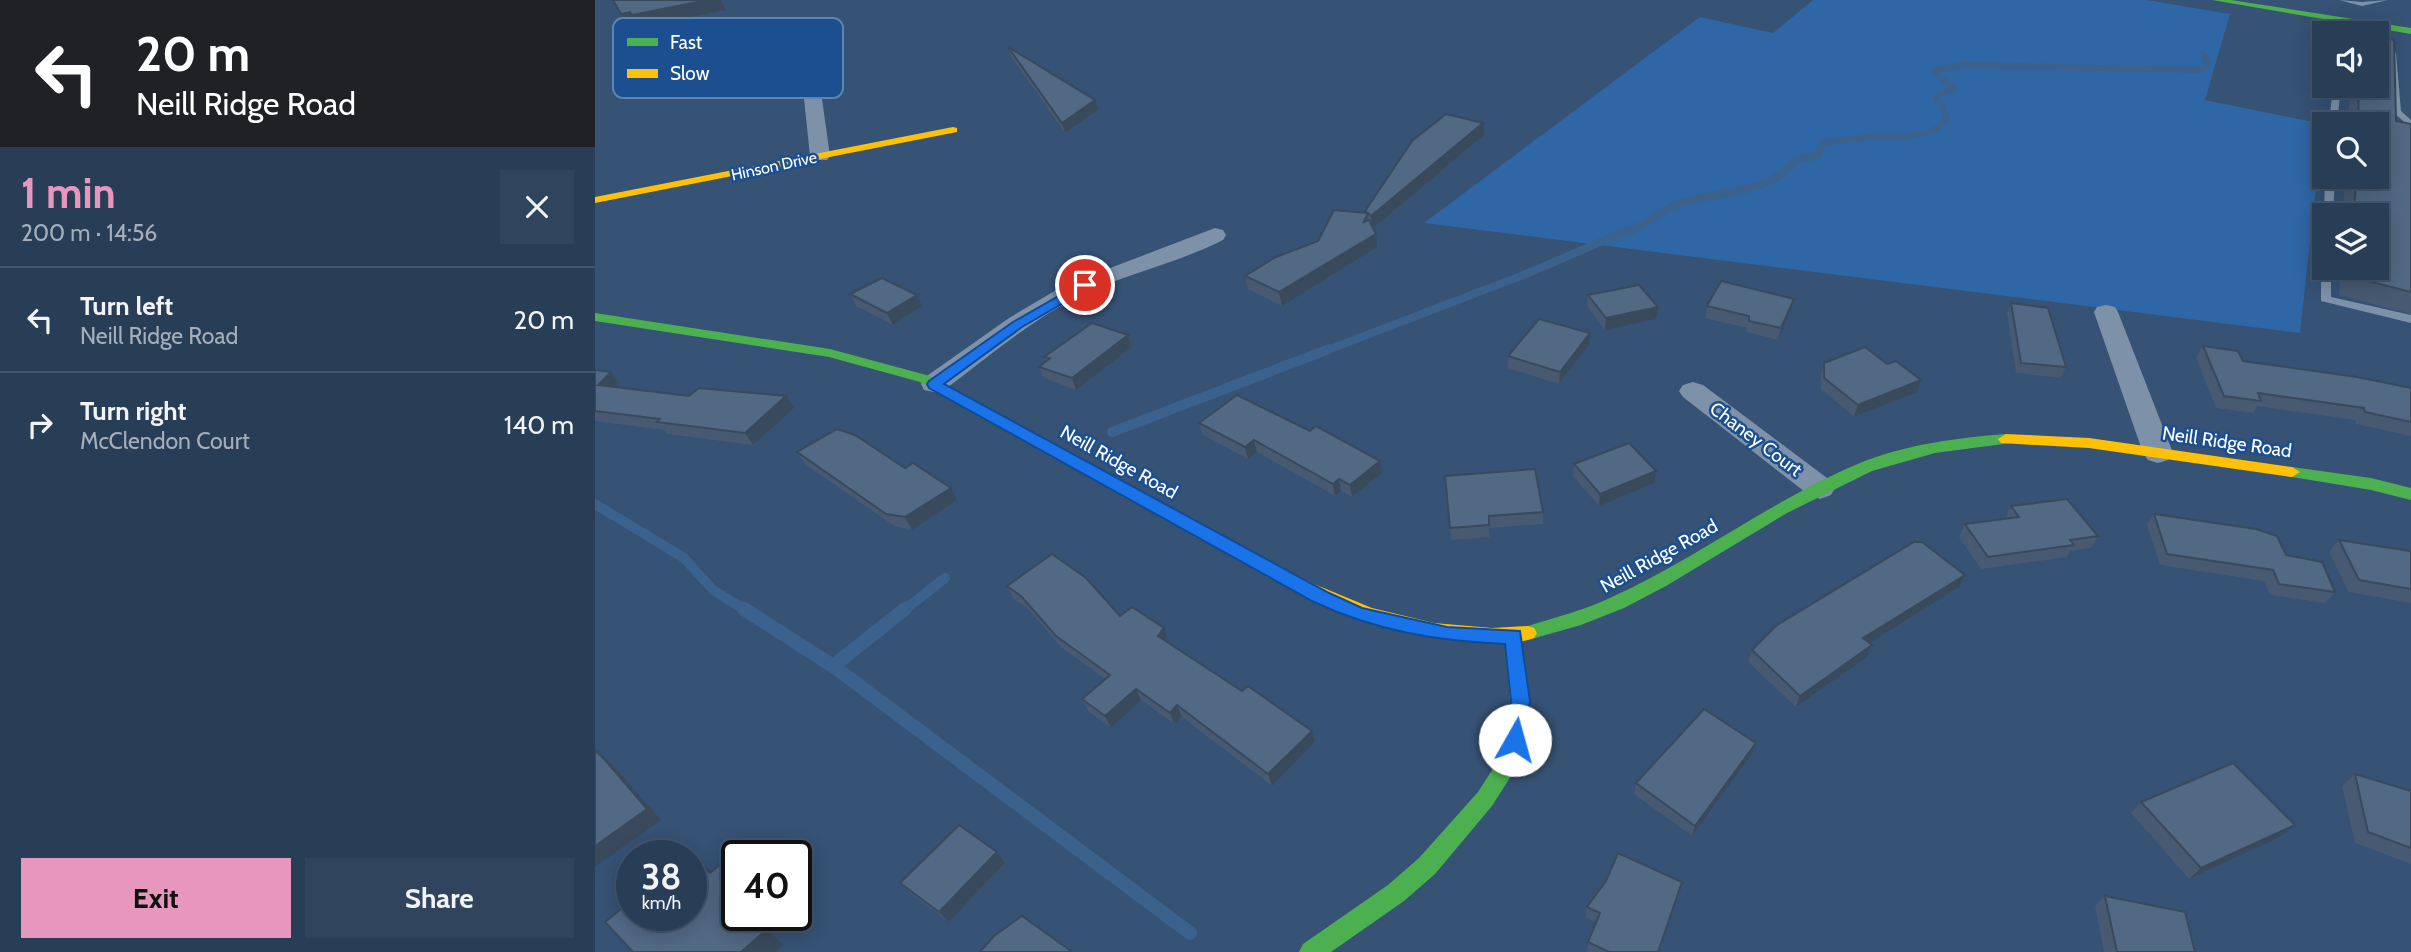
<!DOCTYPE html>
<html lang="en">
<head>
<meta charset="utf-8">
<style>
  :root { --surface:#283e57; --page:#30455d; --text:#f1f3f6; --muted:#a5aeba; --line:#44576d; --accent:#e797bd }
  body { margin:0; font-family:Cabin,sans-serif; background:var(--page); color:var(--text); height:100vh; display:flex; flex-direction:column; font-size:26px; white-space:nowrap }
  * { box-sizing:border-box; margin:0 }
  p { font-size:23px; color:var(--muted) }
  .icon { flex:none; width:38px; height:38px; fill:none; stroke:currentColor; stroke-width:2; stroke-linecap:round; stroke-linejoin:round }
  .map { position:relative; flex:1; overflow:hidden }
  .side { display:flex; flex-direction:column; background:var(--surface); width:595px }
  .side>* { flex:none }
  .banner { background:#202124; color:#fff; overflow:hidden }
  .controls { position:absolute; left:1717px; top:21px; display:grid; gap:14px }
  .controls a { display:grid; place-items:center; width:77px; height:77px; border-radius:0px; background:var(--surface); box-shadow:0 4px 18px #0003,0 0 0 2px var(--line); font-size:35px }
  .speed { position:absolute; left:21px; top:840px; display:flex; gap:14px; font-size:35px; font-weight:700; text-align:center }
  .speed>* { display:grid; place-content:center; width:91px; height:91px; border-radius:50%; background:var(--surface); box-shadow:0 4px 18px #0003,0 0 0 2px var(--line); line-height:1 }
  .speed small { font-size:18px; font-weight:400 }
  .speed .limit { border:4px solid #111; border-radius:10px; background:#fff; color:#111 }
  .pin { position:absolute; display:grid; place-items:center; width:60px; height:60px; color:#fff; margin:-30px; border:4px solid #fff; border-radius:50%; box-shadow:0 2px 7px #0007 }
  .me { position:absolute; width:77px; margin:-38px; rotate:7deg; stroke-linejoin:round; filter:drop-shadow(0 0 5px #0008) }
  .turn { display:flex; align-items:center; gap:24px; height:147px; padding:0 21px; font-size:32px }
  .turn .icon { width:91px; height:91px; stroke-width:2.5 }
  .turn b { display:block; font-size:49px; line-height:60px }
  .round { display:grid; place-items:center; flex:none; width:74px; height:74px; border-radius:0px; background:var(--page) }
  .overview { display:flex; align-items:center; justify-content:space-between; height:119px; padding:0 21px }
  h1 { font-size:42px; font-weight:800; line-height:52px; color:var(--accent) }
  .action { display:flex; gap:14px; margin-top:auto; padding:14px 21px }
  .action a { flex:1; height:80px; border-radius:0px; background:var(--accent); color:#111; font-size:28px; font-weight:800; line-height:80px; text-align:center }
  .action a+a { background:var(--page); color:var(--text) }
  ul { padding:0; list-style:none }
  li { display:flex; align-items:center; gap:21px; height:105px; padding:0 21px; border-top:2px solid var(--line) }
  li div { flex:1 }
  li b { display:block; font-size:26px }
  li em { font-style:normal }
  main { display:flex; flex:1; min-height:0 }
  .map>svg:first-child { display:block }
  .green { fill:#2f66a5 }
  .lines { fill:none; stroke-linecap:round; stroke-linejoin:round }
  .stream-far3 { stroke:#3b618d; stroke-width:6 }
  .stream-far2 { stroke:#3b618d; stroke-width:8 }
  .stream-far1 { stroke:#3b618d; stroke-width:10 }
  .stream { stroke:#3b618d; stroke-width:14 }
  .lane { fill:#7d92a8; fill-rule:evenodd }
  .street { fill:#7d92a8; fill-rule:evenodd }
  .fast { fill:#4caf50; fill-rule:evenodd }
  .slow { fill:#ffc107; fill-rule:evenodd }
  .wall { fill:#475a72 }
  .shaded-wall { fill:#394a5c }
  .building { fill:#526984; stroke:#394a5c; stroke-width:2 }
  .route { fill:#1a73e8; stroke:#114b97; stroke-width:2 }
  .labels { text-anchor:middle; dominant-baseline:central; stroke-width:5; stroke-linejoin:round; paint-order:stroke }
  .far-street-label { font-size:16px; fill:#fff; stroke:#1b4f8f }
  .street-label { font-size:19px; fill:#fff; stroke:#1b4f8f }
  .key { fill:#1b4f8f; stroke:#5f84b1; stroke-width:2 }
  .key-label { font-size:19px; fill:#fff }
</style>
</head>
<body>
<main>
<section class="side">
<div class="banner">
<div class="turn"><svg class="icon" aria-label="left" viewBox="0 0 24 24"><path d="M17 20v-9H6M10 6l-5 5 5 5"/></svg><div><b>20 m</b>Neill Ridge Road</div></div>
</div>
<div class="overview"><div><h1>1 min</h1><p>200 m · 14:56</p></div><a class="round"><svg class="icon" aria-label="close" viewBox="0 0 24 24"><path d="M6 6l12 12M18 6L6 18"/></svg></a></div>
<ul>
<li><svg class="icon" aria-label="left" viewBox="0 0 24 24"><path d="M17 20v-9H6M10 6l-5 5 5 5"/></svg><div><b>Turn left</b><p>Neill Ridge Road</p></div><em>20 m</em></li>
<li><svg class="icon" aria-label="right" viewBox="0 0 24 24"><path d="M7 20v-9h11M14 6l5 5-5 5"/></svg><div><b>Turn right</b><p>McClendon Court</p></div><em>140 m</em></li>
</ul>
<div class="action"><a>Exit</a><a>Share</a></div>
</section>
<div class="map">
<svg width="1816" height="952" viewBox="0 0 1816 952">
  <rect width="100%" height="100%" fill="#365274"/>
  <!-- green -->
  <path class="green" d="M1218,0H1552L1635,14L1610,100L1728,124L1705,333L829,223L1105,17L1178,33Z"/>
  <g class="lines">
    <!-- stream-far3 -->
    <path class="stream-far3" d="M1224,152L1228,143L1282,136H1315L1341,130L1351,119L1347,103L1341,99L1345,93L1360,89L1341,74L1340,70L1369,65L1605,70L1613,64L1608,53"/>
    <!-- stream-far2 -->
    <path class="stream-far2" d="M730,351L931,274L1029,232C1046,230 1063,212 1081,205C1119,190 1174,196 1200,160L1223,155L1225,150"/>
    <!-- stream-far1 -->
    <g class="stream-far1">
      <path d="M517,432L734,349"/>
      <path d="M0,504L89,558L118,590L152,611"/>
      <path d="M308,611L350,578"/>
    </g>
    <!-- stream -->
    <g class="stream">
      <path d="M149,609L238,666L595,933"/>
      <path d="M238,666L310,609"/>
    </g>
    <!-- lane -->
    <g class="lane">
      <path d="M1744,0L1767,2L1793,0L1767,6Z"/>
      <path d="M1782,43L1801,53L1806,111L1816,120V128L1798,112L1793,54L1782,48Z"/>
      <path d="M1738,86H1746L1742,124H1734Z"/>
      <path d="M1730,177H1740L1738,215L1729,217Z"/>
      <path d="M1729,265V268H1736V297L1816,315V323L1726,301V268Z"/>
    </g>
    <!-- street -->
    <g class="street">
      <path d="M235,72L244,77L227,99L235,156L232,160H218L215,156L209,99L229,73Z"/>
      <path d="M620,228L628,230L631,235L628,240C583,263 533,273 487,295C437,319 393,357 349,390L339,392L329,390L326,384L329,378L414,318L468,286Z"/>
      <path d="M1511,305L1520,307L1523,312L1578,453L1573,460L1563,463L1553,460L1548,453L1499,312L1502,307Z"/>
      <path d="M1098,382L1108,385L1236,481L1240,488L1236,495L1225,499L1214,495L1088,397L1084,391L1088,385Z"/>
    </g>
    <!-- fast -->
    <g class="fast">
      <path d="M1617,0H1636L1816,28V34Z"/>
      <path d="M0,313L235,349L335,376L628,536L630,540L628,544H616L325,382L234,357L0,321Z"/>
      <path d="M1411,434L1419,439L1416,443L1340,453L1277,471L1192,513L1071,586L1029,608L986,625L933,640L927,639L935,701L930,740L916,776L897,806L840,874L809,901L736,952H704L708,944L793,885L824,858L883,792L901,764L910,740L915,701L909,636L912,631L918,629L925,631L927,628C957,618 988,611 1017,597C1103,558 1178,499 1265,463C1312,444 1362,438 1411,434Z"/>
      <path d="M1697,467L1776,478L1816,488V500L1776,490L1691,476L1689,472Z"/>
    </g>
    <!-- slow -->
    <g class="slow">
      <path d="M358,127L362,128V132L0,203V197Z"/>
      <path d="M1411,434L1494,438L1697,467L1705,472L1697,477L1494,448L1406,443L1403,439Z"/>
      <path d="M622,534L719,584L777,608L839,623L897,628L933,626L939,628L942,633L939,638C917,646 894,643 870,641C773,631 700,591 616,544L614,540L616,536Z"/>
    </g>
  </g>
  <!-- wall -->
  <g class="wall">
    <path d="M413,47L503,110L470,133L416,57Z"/>
    <path d="M1755,86H1782L1801,121L1816,124V314L1744,295L1745,268H1782V215H1748L1750,177H1782V124H1753Z"/>
    <path d="M889,135L778,228L782,247L687,306L653,289L650,276L723,241L770,213V211Z"/>
    <path d="M255,294L327,306L298,325L261,306Z"/>
    <path d="M993,295L1061,319L1010,330L992,306Z"/>
    <path d="M1416,303L1471,367L1465,378L1421,373L1412,313Z"/>
    <path d="M1112,306L1196,310L1183,340L1152,332V328L1110,318Z"/>
    <path d="M995,333L994,345L964,384L913,368V356Z"/>
    <path d="M533,335L537,347L481,390L449,378L444,367L451,361L449,357Z"/>
    <path d="M1608,346L1648,361L1816,388V436L1761,424L1760,420L1662,406L1658,413L1621,408L1601,358Z"/>
    <path d="M1229,363L1292,364L1326,380L1322,392L1259,417L1226,389V374Z"/>
    <path d="M0,370L25,384L22,387L199,408L158,445L72,434L69,430L0,421Z"/>
    <path d="M604,423L787,473L757,497L746,491L740,496L662,452L653,459L608,435Z"/>
    <path d="M202,452L310,468L362,500L317,530L299,526L210,464Z"/>
    <path d="M979,464L1059,483L1004,506L978,476Z"/>
    <path d="M850,476L948,512V524L894,528L895,537L856,540Z"/>
    <path d="M1416,506L1503,536L1496,548L1475,551L1472,557L1386,569L1364,537L1370,524L1411,519L1410,518Z"/>
    <path d="M1559,514L1691,555L1740,592L1730,603L1675,595L1669,581L1565,565L1552,525Z"/>
    <path d="M1744,540L1816,554V603L1753,592L1734,552Z"/>
    <path d="M412,586L569,628L573,640L572,642L720,742L677,786L587,717L579,724L546,700L516,728L493,711L487,699L510,679L467,648L433,609L418,598Z"/>
    <path d="M1364,587L1274,643L1277,645L1272,657L1201,707L1153,662L1157,650Z"/>
    <path d="M1161,743L1157,754L1097,836L1039,794L1041,783Z"/>
    <path d="M1760,774L1816,791V864L1760,843L1747,786Z"/>
    <path d="M1546,802L1700,825L1687,836L1594,879L1536,813Z"/>
    <path d="M402,852L410,863L354,922L315,893L305,883Z"/>
    <path d="M1085,892L1063,952H992L993,942L1001,922L990,917L992,907Z"/>
    <path d="M1510,896L1600,952H1509L1500,906Z"/>
  </g>
  <!-- shaded-wall -->
  <g class="shaded-wall">
    <path d="M113,0H126L131,10L44,27L42,24L33,26L26,14Z"/>
    <path d="M500,100L503,110L470,133L467,123Z"/>
    <path d="M888,123L889,135L777,229L776,216Z"/>
    <path d="M781,234L782,247L687,306L684,292Z"/>
    <path d="M322,295L327,306L298,325L292,313Z"/>
    <path d="M1199,299L1196,310L1183,340L1186,328Z"/>
    <path d="M1063,307L1061,319L1010,330L1011,318Z"/>
    <path d="M995,333L994,345L964,384L965,372Z"/>
    <path d="M533,335L537,347L481,390L477,378Z"/>
    <path d="M16,372L25,384L13,397L3,385Z"/>
    <path d="M1326,380L1322,392L1259,417L1263,405Z"/>
    <path d="M191,396L199,408L158,445L150,433Z"/>
    <path d="M659,440L662,452L653,459L650,447Z"/>
    <path d="M785,461L787,473L757,497L755,485Z"/>
    <path d="M1061,471L1059,483L1004,506L1005,494Z"/>
    <path d="M744,479L746,491L740,496L738,484Z"/>
    <path d="M356,488L362,500L317,530L310,517Z"/>
    <path d="M1370,575L1364,587L1263,650L1268,638Z"/>
    <path d="M569,628L573,640L568,648L563,636Z"/>
    <path d="M1277,645L1272,657L1201,707L1205,696Z"/>
    <path d="M541,689L546,700L516,728L510,716Z"/>
    <path d="M582,705L587,717L579,724L575,713Z"/>
    <path d="M717,731L720,742L677,786L673,774Z"/>
    <path d="M1161,743L1157,754L1097,836L1100,826Z"/>
    <path d="M0,748L23,771L66,820L0,867Z"/>
    <path d="M1700,825L1687,836L1594,879L1606,868Z"/>
    <path d="M402,852L410,863L354,922L344,912Z"/>
    <path d="M95,854L114,869L134,888L115,873Z"/>
    <path d="M154,915H158L188,945L181,952H146Z"/>
  </g>
  <!-- building -->
  <g class="building">
    <path d="M18,0H113L37,15L35,12L26,14Z"/>
    <path d="M1782,36L1799,40L1801,121L1816,124V292L1757,277V268H1782V215H1759L1761,177H1782V124H1763L1764,86H1782Z"/>
    <path d="M413,47L500,100L467,123Z"/>
    <path d="M851,114L888,123L776,216L773,213L769,222L774,220L781,234L684,292L650,276L681,257L723,241L739,210L772,213L770,211L817,141Z"/>
    <path d="M287,278L322,295L292,313L255,294Z"/>
    <path d="M1126,281L1199,299L1186,328L1154,321V316L1112,306Z"/>
    <path d="M1044,285L1063,307L1011,318L993,295Z"/>
    <path d="M1416,303L1453,308L1471,367L1426,363Z"/>
    <path d="M944,319L995,333L965,372L913,356Z"/>
    <path d="M497,323L533,335L477,378L444,367L455,358L449,357Z"/>
    <path d="M1608,346L1643,351L1648,361L1762,377L1816,388V422L1770,412L1769,408L1663,393L1666,401L1629,396Z"/>
    <path d="M1270,347L1292,364L1301,361L1326,380L1263,405L1229,378V363Z"/>
    <path d="M0,370L16,372L3,385L94,396L104,388L191,396L150,433L62,422L65,419L0,411Z"/>
    <path d="M642,395L715,431L721,426L785,461L755,485L744,479L738,484L659,440L650,447L604,423Z"/>
    <path d="M242,429L260,435L310,468L318,463L356,488L310,517L291,514L202,452Z"/>
    <path d="M1034,443L1061,471L1005,494L979,464Z"/>
    <path d="M940,469L948,512L894,516V525L855,528L850,476Z"/>
    <path d="M1472,499L1503,536L1475,540L1479,545L1393,557L1370,524L1424,517L1416,506Z"/>
    <path d="M1559,514L1661,529L1682,536L1691,555L1727,562L1740,592L1684,584L1678,570L1572,554Z"/>
    <path d="M1744,540L1815,551L1816,554V589L1764,580Z"/>
    <path d="M1319,542H1327L1370,575L1268,638L1277,645L1205,696L1157,650L1182,625Z"/>
    <path d="M457,554L491,578L525,616L537,607L569,628L563,636L647,691L653,686L717,731L673,774L582,705L575,713L541,689L510,716L487,699L515,675L461,636L427,597L412,586Z"/>
    <path d="M1109,709L1161,743L1100,826L1041,783Z"/>
    <path d="M0,750L10,760L52,809L0,846Z"/>
    <path d="M1638,763L1700,825L1606,868L1546,802Z"/>
    <path d="M1760,774L1816,791V848L1773,832Z"/>
    <path d="M364,825L402,852L344,912L305,883Z"/>
    <path d="M145,849L152,856H142V897L139,900L142,903V915H154L170,931L146,952H38L10,922L37,900V915H96V856H93L95,854L115,873Z"/>
    <path d="M1023,853L1087,882L1063,952H1014L993,942L1005,913L992,907L1011,881Z"/>
    <path d="M1510,896L1590,912L1600,952H1522Z"/>
    <path d="M427,916L476,951L475,952H385L399,936Z"/>
  </g>
  <!-- route -->
  <path class="route" d="M490,281L496,285L494,288L427,327L349,384L732,592L767,608L852,627L925,631L935,701L927,746L920,749L913,746L910,740L916,701L910,644C842,641 781,631 719,602L334,388L332,384L334,381L418,322Z"/>
  <g class="labels">
    <!-- far-street labels -->
    <g class="far-street-label">
      <text transform="translate(179 166) rotate(-12)">Hinson Drive</text>
    </g>
    <!-- street labels -->
    <g class="street-label">
      <text transform="translate(1161 439) rotate(37)">Chaney Court</text>
      <text transform="translate(1632 442) rotate(8)">Neill Ridge Road</text>
      <text transform="translate(524 462) rotate(29)">Neill Ridge Road</text>
      <text transform="translate(1064 556) rotate(-29)">Neill Ridge Road</text>
    </g>
  </g>
  <!-- legend -->
  <rect x="18" y="18" width="230" height="80" rx="10" class="key"/>
  <rect x="32" y="38" width="31" height="8" fill="#4caf50"/>
  <rect x="32" y="69" width="31" height="9" fill="#ffc107"/>
  <g class="key-label">
    <text x="75" y="49">Fast</text>
    <text x="75" y="80">Slow</text>
  </g>
</svg>
<div class="controls">
<a><svg class="icon" aria-label="sound" viewBox="0 0 24 24"><path d="M4 9h4l5-4v14l-5-4H4zM17 9q2 3 0 6"/></svg></a>
<a><svg class="icon" aria-label="search" viewBox="0 0 24 24"><circle cx="10" cy="10" r="6"/><path d="M15 15l6 6"/></svg></a>
<a><svg class="icon" aria-label="layers" viewBox="0 0 24 24"><path d="M12 4l9 5-9 5-9-5zM3 14l9 5 9-5"/></svg></a>
</div>
<div class="speed"><div>38<small>km/h</small></div><div class="limit">40</div></div>
<div class="pin" style="left:490px;top:285px;background:#d93025"><svg class="icon" aria-label="arrive" viewBox="0 0 24 24"><path d="M6 21V4h12l-3 4 3 4H6"/></svg></div>
<svg class="me" style="left:920px;top:740px" viewBox="-20 -20 40 40"><circle r="19" fill="#fff"/><path d="M0-13L10 11 0 6-10 11z" fill="#1a73e8"/></svg>
</div>
</main>
</body>
</html>
